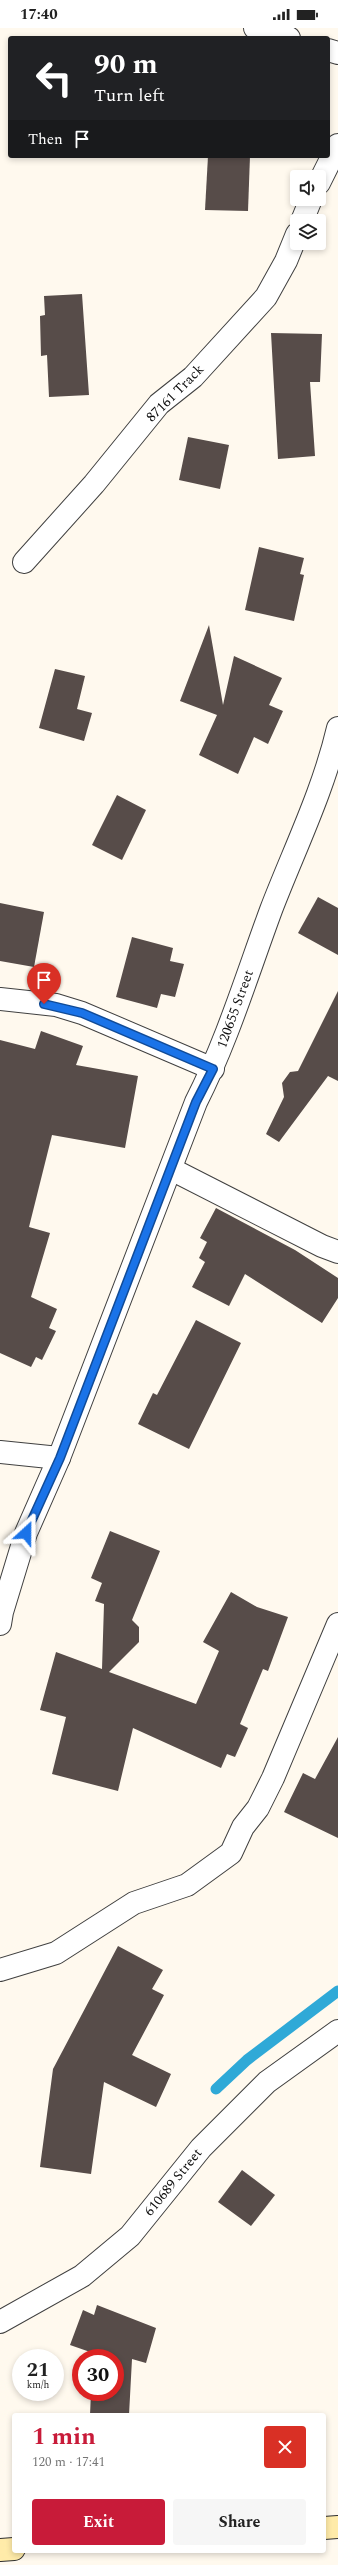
<!DOCTYPE html>
<html lang="en">
<head>
<meta charset="utf-8">
<style>
  :root { --surface:#fff; --page:#f6f6f6; --text:#222; --muted:#767676; --accent:#c81b39 }
  body { margin:0; font-family:Spectral,serif; background:var(--page); color:var(--text); height:100vh; display:flex; flex-direction:column; font-size:15px; white-space:nowrap }
  * { box-sizing:border-box; margin:0 }
  p { font-size:13px; color:var(--muted) }
  .icon { flex:none; width:22px; height:22px; fill:none; stroke:currentColor; stroke-width:2; stroke-linecap:round; stroke-linejoin:round }
  .map { position:relative; flex:1; overflow:hidden }
  .drawer { position:absolute; left:12px; top:2385px; width:314px; height:140px; display:flex; flex-direction:column; background:var(--surface); border-radius:4px; box-shadow:0 2px 6px #0003 }
  .drawer>* { flex:none }
  .top-card { position:absolute; left:8px; top:8px; width:322px; height:122px; border-radius:4px; box-shadow:0 2px 6px #0003; background:#202124; color:#fff; overflow:hidden }
  .buttons { position:absolute; left:290px; top:142px; display:grid; gap:8px }
  .buttons a { display:grid; place-items:center; width:36px; height:36px; border-radius:4px; background:var(--surface); box-shadow:0 2px 6px #0003; font-size:20px }
  .speed { position:absolute; left:12px; top:2321px; display:flex; gap:8px; font-size:20px; font-weight:700; text-align:center }
  .speed>* { display:grid; place-content:center; width:52px; height:52px; border-radius:50%; background:var(--surface); box-shadow:0 2px 6px #0003; line-height:1 }
  .speed small { font-size:10px; font-weight:400 }
  .speed .limit { border:6px solid #d22; background:#fff; color:#111 }
  .pin { position:absolute; display:grid; place-items:center; width:34px; height:34px; color:#fff; margin:-41px -17px; border-radius:50% 50% 50% 0; rotate:-45deg; box-shadow:0 0 4px #0007 }
  .pin .icon { rotate:45deg }
  .me { position:absolute; width:44px; margin:-22px; rotate:24deg; stroke-linejoin:round; filter:drop-shadow(0 0 3px #0008) }
  .turn { display:flex; align-items:center; gap:14px; height:84px; padding:0 20px; font-size:18px }
  .turn .icon { width:52px; height:52px; stroke-width:2.5 }
  .turn b { display:block; font-size:28px; line-height:34px }
  .then { display:flex; align-items:center; height:38px; padding:0 20px; background:#0003; gap:8px; font-size:15px }
  .round { display:grid; place-items:center; flex:none; width:42px; height:42px; border-radius:4px; background:var(--page) }
  .summary { display:flex; align-items:center; justify-content:space-between; height:68px; padding:0 20px }
  h1 { font-size:24px; font-weight:700; line-height:30px; color:var(--accent) }
  .cta { display:flex; gap:8px; margin-top:auto; padding:8px 20px }
  .cta a { flex:1; height:46px; border-radius:4px; background:var(--accent); color:#fff; font-size:16px; font-weight:700; line-height:46px; text-align:center }
  .cta a+a { background:var(--page); color:var(--text) }
  .status { display:flex; justify-content:space-between; align-items:center; height:28px; padding:0 20px; background:var(--surface); direction:ltr }
  .status svg { height:11px; fill:currentColor }
  .map>svg:first-child { display:block }
  .lines { fill:none; stroke-linecap:round; stroke-linejoin:round }
  .stream { stroke:#2fa9d7; stroke-width:11 }
  .building { fill:#574c49 }
  .street-casing { stroke:#404040; stroke-width:24 }
  .secondary-casing { stroke:#2f2f2f; stroke-width:24 }
  .street { stroke:#fff; stroke-width:22 }
  .secondary { stroke:#ffeba9; stroke-width:22 }
  .route-casing { stroke:#114b97; stroke-width:10 }
  .route { stroke:#1a73e8; stroke-width:7 }
  .labels { text-anchor:middle; dominant-baseline:central; stroke-width:4; stroke-linejoin:round; paint-order:stroke }
  .street-label { font-size:14px; fill:#0d0d0d; stroke:#fff }
</style>
</head>
<body>
<div class="status"><b>17:40</b><svg viewBox="0 0 49 12"><path d="M0 12V9h3v3zM5 12V6h3v6zM10 12V3h3v9zM15 12V0h3v12zM26 1h20v11H26zM47 4h2v5h-2z"/></svg></div>
<div class="map">
<svg width="338" height="2537" viewBox="0 0 338 2537">
  <rect width="100%" height="100%" fill="#fff9ee"/>
  <g class="lines">
    <!-- stream -->
    <path class="stream" d="M216,2061L247,2032L338,1963"/>
  </g>
  <!-- building -->
  <g class="building">
    <path d="M208,128H250L248,183L205,182Z"/>
    <path d="M82,266L89,367L49,369L47,327L41,328L40,288L45,287L44,268Z"/>
    <path d="M271,305L322,306L320,354H310L315,428L278,431Z"/>
    <path d="M188,409L229,417L220,461L179,452Z"/>
    <path d="M259,519L304,530L300,546L304,547L294,593L245,582Z"/>
    <path d="M209,597L223,677L234,628L282,650L269,677L283,683L268,716L254,709L238,746L199,727L217,687L180,673Z"/>
    <path d="M55,641L85,648L77,681L92,685L84,713L39,700Z"/>
    <path d="M117,767L146,782L122,832L92,817Z"/>
    <path d="M318,869L338,880V927L298,905Z"/>
    <path d="M0,875L44,884L34,939L0,933Z"/>
    <path d="M132,909L173,920L170,933L184,936L175,969L161,966L157,980L116,969Z"/>
    <path d="M338,963V1053L328,1048L279,1114L266,1106L284,1069L282,1055L290,1044L298,1043Z"/>
    <path d="M41,1003L83,1018L76,1037L138,1048L125,1120L52,1107L29,1199L50,1205L31,1269L57,1281L49,1300L56,1303L42,1332L36,1329L31,1339L0,1325V1012L35,1021Z"/>
    <path d="M216,1180L295,1222L338,1250V1270L322,1295L245,1246L229,1278L192,1259L205,1234L199,1230L207,1214L200,1210Z"/>
    <path d="M196,1292L241,1315L189,1421L138,1396L153,1365L157,1367Z"/>
    <path d="M110,1503L160,1523L132,1592L139,1599V1614L109,1644L196,1676L219,1623L203,1614L231,1564L257,1579L288,1589L268,1643L263,1641L240,1696L248,1700L235,1729L227,1726L221,1740L133,1700L118,1763L52,1746L66,1689L40,1682L56,1624L102,1641L104,1576L95,1573L102,1555L91,1550Z"/>
    <path d="M338,1709V1810L284,1784L303,1745L315,1751Z"/>
    <path d="M118,1918L163,1942L152,1961L164,1967L132,2027L171,2046L156,2079L104,2054L91,2146L40,2139L53,2041Z"/>
    <path d="M242,2142L275,2167L251,2198L218,2174Z"/>
    <path d="M97,2277L156,2300L146,2335L132,2331L129,2387H90L91,2364H115V2330H93V2325L70,2317L83,2282L94,2287Z"/>
  </g>
  <g class="lines">
    <defs>
      <g id="street">
        <path d="M255,0L289,10"/>
        <path d="M328,22L338,25"/>
        <path d="M319,155L338,117"/>
        <path d="M302,193L311,171"/>
        <path d="M24,534L94,456L159,376L193,349L266,269L286,233L297,206"/>
        <path d="M0,971L56,977L82,985L213,1041"/>
        <path d="M171,1141L322,1218L338,1224"/>
        <path d="M0,1424L59,1430"/>
        <path d="M0,1596L2,1584L26,1505L59,1430L196,1074C227,1013 247,947 271,882C294,822 323,764 338,700"/>
        <path d="M0,1942L56,1925L134,1875L187,1857L231,1825L243,1799L258,1780L273,1750L338,1596"/>
        <path d="M0,2294L82,2248L130,2208L201,2120L267,2054L338,2003"/>
      </g>
      <g id="secondary">
        <path d="M324,2500L338,2499"/>
        <path d="M0,2522L14,2521"/>
      </g>
    </defs>
    <!-- street casing -->
    <use href="#street" class="street-casing"/>
    <!-- secondary casing -->
    <use href="#secondary" class="secondary-casing"/>
    <!-- street -->
    <use href="#street" class="street"/>
    <!-- secondary -->
    <use href="#secondary" class="secondary"/>
  </g>
  <g class="lines">
    <defs>
      <path id="route" d="M26,1505L60,1430L196,1074L213,1041L82,985L44,976"/>
    </defs>
    <!-- route casing -->
    <use href="#route" class="route-casing"/>
    <!-- route -->
    <use href="#route" class="route"/>
  </g>
  <g class="labels">
    <!-- street labels -->
    <g class="street-label">
      <text transform="translate(175 365) rotate(-45)">87161 Track</text>
      <text transform="translate(235 981) rotate(-70)">120655 Street</text>
      <text transform="translate(173 2154) rotate(-51)">610689 Street</text>
    </g>
  </g>
</svg>
<div class="buttons">
<a><svg class="icon" aria-label="sound" viewBox="0 0 24 24"><path d="M4 9h4l5-4v14l-5-4H4zM17 9q2 3 0 6"/></svg></a>
<a><svg class="icon" aria-label="layers" viewBox="0 0 24 24"><path d="M12 4l9 5-9 5-9-5zM3 14l9 5 9-5"/></svg></a>
</div>
<div class="speed"><div>21<small>km/h</small></div><div class="limit">30</div></div>
<div class="pin" style="left:44px;top:976px;background:#d93025"><svg class="icon" aria-label="arrive" viewBox="0 0 24 24"><path d="M6 21V4h12l-3 4 3 4H6"/></svg></div>
<svg class="me" style="left:26px;top:1505px" viewBox="-20 -20 40 40"><path d="M0-17L14 15 0 8-14 15z" fill="#1a73e8" stroke="#fff" stroke-width="4"/></svg>
<div class="top-card">
<div class="turn"><svg class="icon" aria-label="left" viewBox="0 0 24 24"><path d="M17 20v-9H6M10 6l-5 5 5 5"/></svg><div><b>90 m</b>Turn left</div></div>
<div class="then">Then<svg class="icon" aria-label="arrive" viewBox="0 0 24 24"><path d="M6 21V4h12l-3 4 3 4H6"/></svg></div>
</div>
<section class="drawer">
<div class="summary"><div><h1>1 min</h1><p>120 m · 17:41</p></div><a class="round" style="background:#d93025;color:#fff"><svg class="icon" aria-label="close" viewBox="0 0 24 24"><path d="M6 6l12 12M18 6L6 18"/></svg></a></div>
<div class="cta"><a>Exit</a><a>Share</a></div>
</section>
</div>
</body>
</html>
